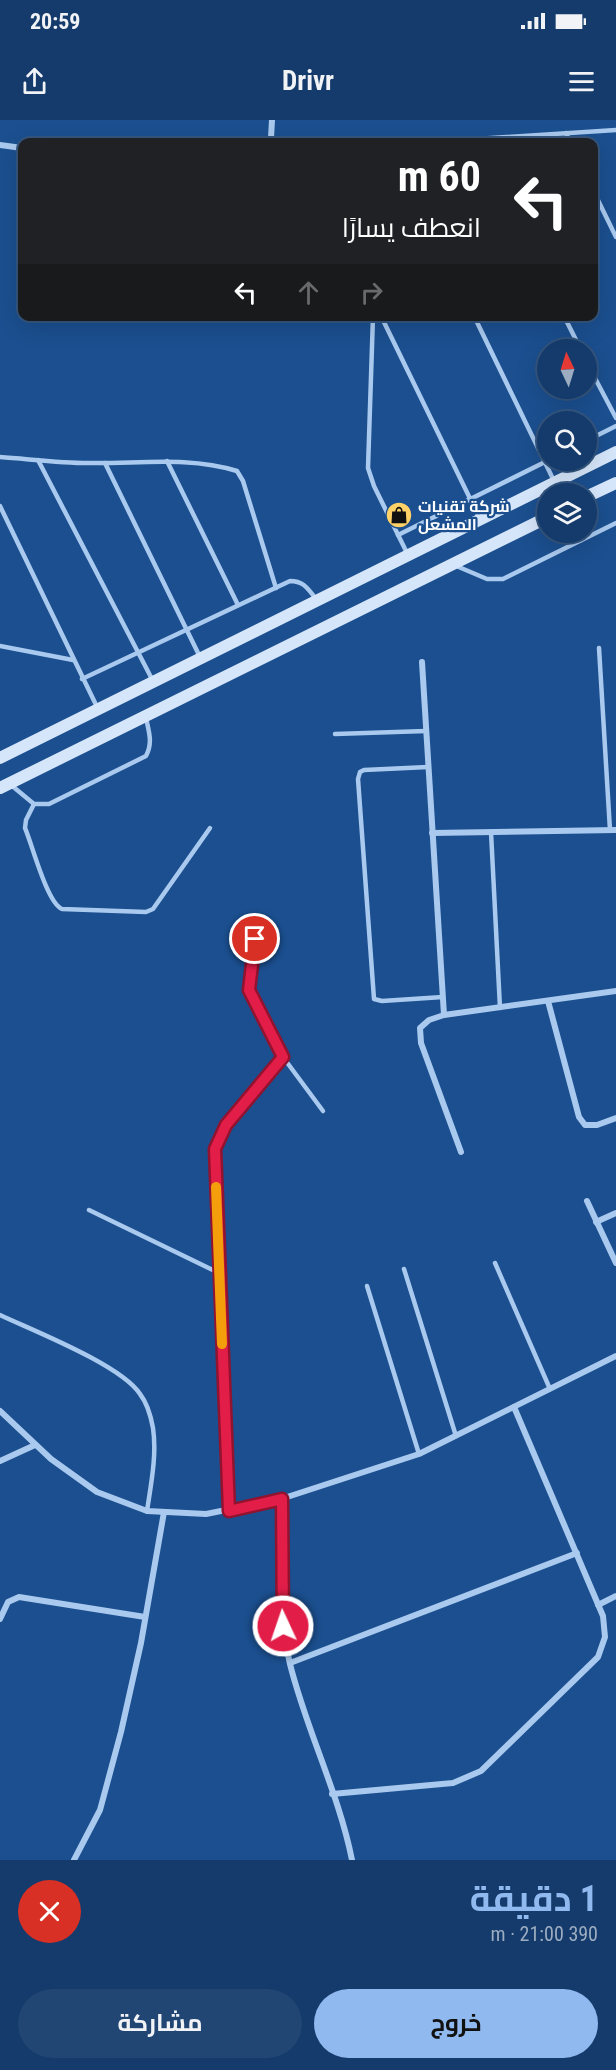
<!DOCTYPE html>
<html lang="ar">
<head>
<meta charset="utf-8">
<style>
  :root { --surface:#143b6b; --page:#214673; --text:#f1f3f6; --muted:#9dadc1; --line:#33557e; --accent:#90b9f0 }
  body { margin:0; font-family:"Roboto Condensed",Cairo,sans-serif; background:var(--page); color:var(--text); direction:rtl; height:100vh; display:flex; flex-direction:column; font-size:22px; white-space:nowrap }
  * { box-sizing:border-box; margin:0 }
  p { font-size:20px; color:var(--muted) }
  .icon { flex:none; width:33px; height:33px; fill:none; stroke:currentColor; stroke-width:2; stroke-linecap:round; stroke-linejoin:round }
  .map { position:relative; height:1740px; overflow:hidden; direction:ltr }
  .panel { display:flex; flex-direction:column; background:var(--surface); flex:1 }
  .panel>* { flex:none }
  .hud { position:absolute; left:18px; top:18px; width:580px; height:183px; border-radius:12px; box-shadow:0 6px 24px #0002,0 0 0 2px var(--line); direction:rtl; background:#202124; color:#fff; overflow:hidden }
  .needle { width:39px; rotate:356deg }
  .buttons { position:absolute; left:537px; top:219px; display:grid; gap:12px }
  .buttons a { display:grid; place-items:center; width:60px; height:60px; border-radius:50%; background:var(--surface); box-shadow:0 6px 24px #0002,0 0 0 2px var(--line); font-size:30px }
  .pin { position:absolute; display:grid; place-items:center; width:51px; height:51px; color:#fff; margin:-26px; border:3px solid #fff; border-radius:50%; box-shadow:0 2px 6px #0007 }
  .me { position:absolute; width:66px; margin:-33px; rotate:357deg; stroke-linejoin:round; filter:drop-shadow(0 0 4px #0008) }
  .turn { display:flex; align-items:center; gap:21px; height:126px; padding:0 18px; font-size:27px }
  .turn .icon { width:78px; height:78px; stroke-width:2.5 }
  .turn b { display:block; font-size:42px; line-height:51px }
  .lanes { display:flex; align-items:center; height:57px; padding:0 18px; background:#0003; justify-content:center; gap:30px; direction:ltr }
  .lanes .off { opacity:.35 }
  .round { display:grid; place-items:center; flex:none; width:63px; height:63px; border-radius:32px; background:var(--page) }
  .summary { display:flex; align-items:center; justify-content:space-between; height:102px; padding:0 18px }
  h1 { font-size:36px; font-weight:700; line-height:45px; color:var(--accent) }
  .cta { display:flex; gap:12px; margin-top:auto; padding:12px 18px }
  .cta a { flex:1; height:69px; border-radius:36px; background:var(--accent); color:#111; font-size:24px; font-weight:700; line-height:69px; text-align:center }
  .cta a+a { background:var(--page); color:var(--text) }
  .status { display:flex; justify-content:space-between; align-items:center; height:42px; padding:0 30px; background:var(--surface); direction:ltr }
  .status svg { height:16px; fill:currentColor }
  header { display:flex; justify-content:space-between; align-items:center; height:78px; padding:0 18px; background:var(--surface); font-size:27px; font-weight:700 }
  .map>svg:first-child { display:block }
  .lines { fill:none; stroke-linecap:round; stroke-linejoin:round }
  .lane { stroke:#a9c9ee; stroke-width:4.5 }
  .street { stroke:#a9c9ee; stroke-width:6 }
  .secondary { stroke:#d6e6fa; stroke-width:12 }
  .route-casing { stroke:#92132f; stroke-width:15 }
  .route { stroke:#e11d48; stroke-width:10 }
  .slow { stroke:#f59e0b; stroke-width:10 }
  .labels { text-anchor:middle; dominant-baseline:central; stroke-width:4.5; stroke-linejoin:round; paint-order:stroke }
  .poi-label { font-size:16px; font-weight:bold; fill:#fff; stroke:#1b4f8f; text-anchor:start }
</style>
</head>
<body>
<div class="status"><b>20:59</b><svg viewBox="0 0 49 12"><path d="M0 12V9h3v3zM5 12V6h3v6zM10 12V3h3v9zM15 12V0h3v12zM26 1h20v11H26zM47 4h2v5h-2z"/></svg></div>
<header><svg class="icon" aria-label="menu" viewBox="0 0 24 24"><path d="M4 6h16M4 12h16M4 18h16"/></svg>Drivr<svg class="icon" aria-label="share" viewBox="0 0 24 24"><path d="M12 15V3M7 8l5-5 5 5M5 13v7h14v-7"/></svg></header>
<div class="map">
<svg width="616" height="1740" viewBox="0 0 616 1740">
  <rect width="100%" height="100%" fill="#1b4f8f"/>
  <g class="lines">
    <!-- lane -->
    <g class="lane">
      <path d="M566,13L570,22"/>
      <path d="M430,22L616,10"/>
      <path d="M594,72L616,117"/>
      <path d="M373,196L368,348L374,366L407,433"/>
      <path d="M381,196L480,399"/>
      <path d="M474,196L554,361"/>
      <path d="M564,196L581,230"/>
      <path d="M586,241L616,298"/>
      <path d="M586,321L616,306"/>
      <path d="M0,337C29,339 59,343 88,343C138,344 188,336 237,351L243,361L276,468"/>
      <path d="M38,340L153,561"/>
      <path d="M167,341L238,485"/>
      <path d="M105,343L200,537"/>
      <path d="M0,386L98,589"/>
      <path d="M398,415L549,340"/>
      <path d="M454,445L487,459H503L616,403"/>
      <path d="M0,526L73,540"/>
      <path d="M599,528L610,710"/>
      <path d="M82,559L290,461C304,461 308,469 316,479"/>
      <path d="M335,614L426,611"/>
      <path d="M428,647L364,650L360,652L358,659L374,879L382,881L443,877"/>
      <path d="M11,665L34,684H49L146,636C153,623 149,612 146,598"/>
      <path d="M34,684L26,700L25,708C32,724 47,783 62,789L146,792L153,789L210,708"/>
      <path d="M491,712L500,888"/>
      <path d="M283,937L323,991"/>
      <path d="M89,1090L219,1153"/>
      <path d="M495,1143L550,1269"/>
      <path d="M404,1149L456,1316"/>
      <path d="M367,1166L419,1334"/>
      <path d="M0,1195C34,1211 121,1245 140,1274C147,1283 151,1297 153,1308C157,1335 151,1364 147,1391"/>
    </g>
    <!-- street -->
    <g class="street">
      <path d="M266,22L271,18L272,0"/>
      <path d="M0,25L22,28"/>
      <path d="M422,542L444,895"/>
      <path d="M432,713L616,710"/>
      <path d="M548,881L579,997L585,1005H597L616,998"/>
      <path d="M461,1032L421,923L420,908L429,900L444,895L616,871"/>
      <path d="M587,1081L616,1143"/>
      <path d="M596,1102L616,1093"/>
      <path d="M0,1291L51,1339L97,1372L147,1391L206,1394L281,1379L419,1334L616,1236"/>
      <path d="M0,1341L35,1325"/>
      <path d="M281,1379C282,1434 277,1491 290,1544C306,1609 339,1674 352,1740"/>
      <path d="M229,1391L215,1028L226,1004L283,937L249,870L255,819"/>
      <path d="M598,1485L616,1476"/>
      <path d="M0,1499L8,1482L19,1477L145,1497"/>
      <path d="M290,1543L577,1433"/>
      <path d="M332,1674L453,1663L481,1651L598,1537L605,1517L603,1496L514,1287"/>
      <path d="M74,1740L100,1690L121,1612L141,1523L164,1392"/>
    </g>
    <!-- secondary -->
    <g class="secondary">
      <path d="M586,377L616,363"/>
      <path d="M0,638L616,332"/>
      <path d="M0,668L548,397"/>
    </g>
  </g>
  <g class="lines">
    <defs>
      <path id="route" d="M255,819L249,870L283,937L226,1005L215,1029L229,1391L282,1379L283,1506"/>
    </defs>
    <!-- route casing -->
    <use href="#route" class="route-casing"/>
    <!-- route -->
    <use href="#route" class="route"/>
    <!-- slow -->
    <path class="slow" d="M216,1067L222,1224"/>
  </g>
  <!-- icons -->
  <defs>
    <symbol id="shop-disc" viewBox="-11 -11 22 22"><circle r="9.5" fill="#ffd166" stroke="#1b4f8f"/><path d="M-5-2.5h2.3a2.7 3.5 0 0 1 5.4 0H5L5.5 6h-11ZM-1.5-2.5h3a1.5 2.3 0 0 0-3 0Z" fill="#111"/></symbol>
  </defs>
  <g fill-rule="evenodd">
    <use href="#shop-disc" x="384" y="380" width="30" height="30"/>
  </g>
  <g class="labels">
    <!-- poi labels -->
    <g class="poi-label">
      <text x="418" y="386">شركة تقنيات<tspan x="418" dy="18">المشعل</tspan></text>
    </g>
  </g>
</svg>
<div class="buttons">
<a><svg class="needle" viewBox="-14 -14 28 28"><path d="M0-13l5 13h-10z" fill="#e53935"/><path d="M0 13l5-13h-10z" fill="#9dadc1"/></svg></a>
<a><svg class="icon" aria-label="search" viewBox="0 0 24 24"><circle cx="10" cy="10" r="6"/><path d="M15 15l6 6"/></svg></a>
<a><svg class="icon" aria-label="layers" viewBox="0 0 24 24"><path d="M12 4l9 5-9 5-9-5zM3 14l9 5 9-5"/></svg></a>
</div>
<div class="pin" style="left:255px;top:819px;background:#d93025"><svg class="icon" aria-label="arrive" viewBox="0 0 24 24"><path d="M6 21V4h12l-3 4 3 4H6"/></svg></div>
<svg class="me" style="left:283px;top:1506px" viewBox="-20 -20 40 40"><circle r="17" fill="#e11d48" stroke="#fff" stroke-width="3"/><path d="M0-11L8 9 0 5-8 9z" fill="#fff"/></svg>
<div class="hud">
<div class="turn"><svg class="icon" aria-label="left" viewBox="0 0 24 24"><path d="M17 20v-9H6M10 6l-5 5 5 5"/></svg><div><b>60 m</b>انعطف يسارًا</div></div>
<div class="lanes"><svg class="icon" aria-label="left" viewBox="0 0 24 24"><path d="M17 20v-9H6M10 6l-5 5 5 5"/></svg><svg class="icon off" aria-label="ahead" viewBox="0 0 24 24"><path d="M12 20V5M6 11l6-6 6 6"/></svg><svg class="icon off" aria-label="right" viewBox="0 0 24 24"><path d="M7 20v-9h11M14 6l5 5-5 5"/></svg></div>
</div>
</div>
<section class="panel">
<div class="summary"><div><h1>1 دقيقة</h1><p>390 m · 21:00</p></div><a class="round" style="background:#d93025;color:#fff"><svg class="icon" aria-label="close" viewBox="0 0 24 24"><path d="M6 6l12 12M18 6L6 18"/></svg></a></div>
<div class="cta"><a>خروج</a><a>مشاركة</a></div>
</section>
</body>
</html>
